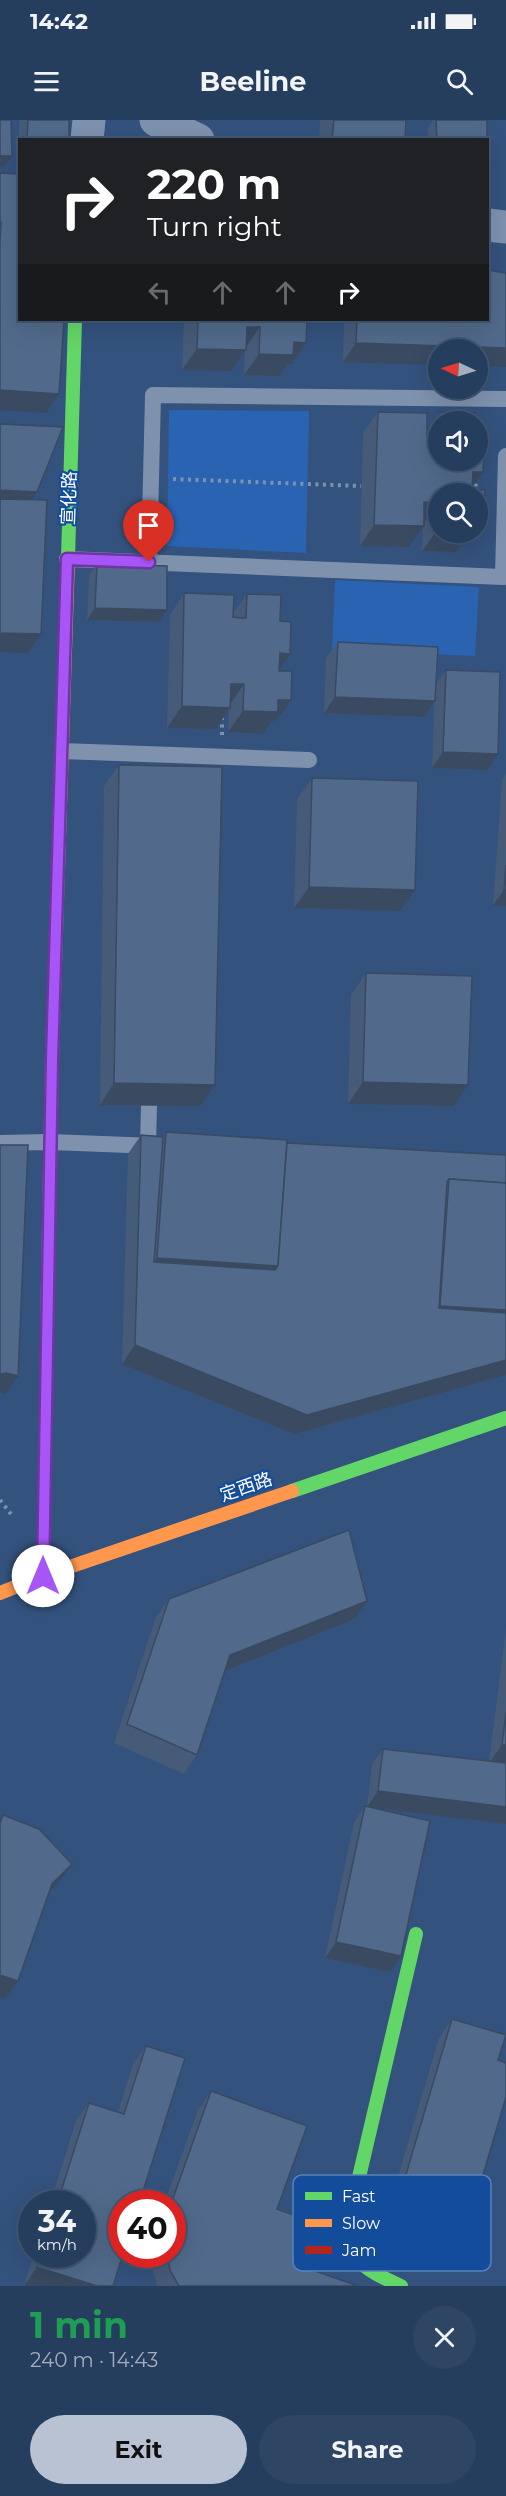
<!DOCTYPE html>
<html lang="en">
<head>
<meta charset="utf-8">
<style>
  :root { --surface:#263e5e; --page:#2e4564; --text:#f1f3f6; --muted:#a4aebc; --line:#425773; --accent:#b8c2d2 }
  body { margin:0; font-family:Montserrat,"Noto Sans SC",sans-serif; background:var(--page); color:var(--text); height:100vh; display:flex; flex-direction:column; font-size:22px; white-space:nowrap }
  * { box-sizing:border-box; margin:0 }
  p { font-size:20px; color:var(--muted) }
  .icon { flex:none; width:33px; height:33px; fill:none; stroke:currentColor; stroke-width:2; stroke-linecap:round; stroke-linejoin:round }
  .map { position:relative; height:2166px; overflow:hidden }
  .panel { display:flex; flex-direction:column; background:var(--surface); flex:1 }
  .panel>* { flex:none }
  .guide { position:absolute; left:18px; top:18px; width:471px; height:183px; border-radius:0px; box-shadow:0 6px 24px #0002,0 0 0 2px var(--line); background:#202124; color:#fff; overflow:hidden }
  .needle { width:39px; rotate:274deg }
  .fabs { position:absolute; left:428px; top:219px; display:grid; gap:12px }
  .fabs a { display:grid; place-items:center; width:60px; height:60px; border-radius:50%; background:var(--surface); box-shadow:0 6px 24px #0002,0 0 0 2px var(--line); font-size:30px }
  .speed { position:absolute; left:18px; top:2070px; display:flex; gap:12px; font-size:30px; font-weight:700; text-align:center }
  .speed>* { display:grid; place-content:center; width:78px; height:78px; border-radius:50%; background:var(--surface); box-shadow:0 6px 24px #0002,0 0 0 2px var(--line); line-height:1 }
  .speed small { font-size:15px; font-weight:400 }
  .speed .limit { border:9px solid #d22; background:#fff; color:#111 }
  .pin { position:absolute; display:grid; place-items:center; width:51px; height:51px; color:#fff; margin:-62px -26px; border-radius:50% 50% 50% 0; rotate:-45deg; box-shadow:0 0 6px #0007 }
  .pin .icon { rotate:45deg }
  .me { position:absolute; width:66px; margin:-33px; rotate:0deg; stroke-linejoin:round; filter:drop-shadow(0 0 4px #0008) }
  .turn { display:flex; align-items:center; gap:21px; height:126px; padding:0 30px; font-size:27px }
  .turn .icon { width:78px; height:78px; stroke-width:2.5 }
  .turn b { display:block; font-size:42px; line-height:51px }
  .lanes { display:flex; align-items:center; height:57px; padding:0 30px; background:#0003; justify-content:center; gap:30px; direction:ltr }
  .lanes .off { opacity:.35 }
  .round { display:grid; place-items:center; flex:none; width:63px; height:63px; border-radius:32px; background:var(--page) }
  .head { display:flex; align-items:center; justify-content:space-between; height:102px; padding:0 30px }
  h1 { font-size:36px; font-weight:700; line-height:45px; color:#1e9e55 }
  .cta { display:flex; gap:12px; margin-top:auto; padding:12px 30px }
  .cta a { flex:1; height:69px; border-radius:36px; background:var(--accent); color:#111; font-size:24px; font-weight:700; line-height:69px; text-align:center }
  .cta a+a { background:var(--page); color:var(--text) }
  .status { display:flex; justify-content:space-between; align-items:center; height:42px; padding:0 30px; background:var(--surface); direction:ltr }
  .status svg { height:16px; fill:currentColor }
  header { display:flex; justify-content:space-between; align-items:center; height:78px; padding:0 30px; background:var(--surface); font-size:27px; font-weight:700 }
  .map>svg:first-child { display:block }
  .green { fill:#2963b2 }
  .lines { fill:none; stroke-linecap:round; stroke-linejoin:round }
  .path { stroke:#7e92ae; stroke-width:4; stroke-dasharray:3 4.5; stroke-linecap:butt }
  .lane { stroke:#7e92ae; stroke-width:16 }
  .street { stroke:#7e92ae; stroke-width:33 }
  .fast { stroke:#63d668; stroke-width:14 }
  .slow { stroke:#ff974d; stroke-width:14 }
  .jam { stroke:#b3261e; stroke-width:14 }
  .wall { fill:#465b78 }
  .shaded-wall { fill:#394a61 }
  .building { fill:#516a8b; stroke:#394a61; stroke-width:1.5 }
  .route-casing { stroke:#6d37a1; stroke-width:15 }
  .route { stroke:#a855f7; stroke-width:10 }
  .labels { text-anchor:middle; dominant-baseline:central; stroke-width:4.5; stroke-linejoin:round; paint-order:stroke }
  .street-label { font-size:18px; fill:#fff; stroke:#144c9c }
  .key { fill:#144c9c; stroke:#5a82ba; stroke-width:1.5 }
  .key-label { font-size:16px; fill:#fff }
</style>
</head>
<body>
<div class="status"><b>14:42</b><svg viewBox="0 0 49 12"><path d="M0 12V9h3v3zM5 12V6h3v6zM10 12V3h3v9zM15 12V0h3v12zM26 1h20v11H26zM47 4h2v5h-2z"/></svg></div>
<header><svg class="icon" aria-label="menu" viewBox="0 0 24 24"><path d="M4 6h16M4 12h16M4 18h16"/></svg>Beeline<svg class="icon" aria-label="search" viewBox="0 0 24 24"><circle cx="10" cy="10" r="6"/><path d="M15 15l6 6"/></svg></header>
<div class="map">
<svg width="506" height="2166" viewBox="0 0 506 2166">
  <rect width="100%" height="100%" fill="#33527d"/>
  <!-- green -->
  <g class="green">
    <path d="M169,290L309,291L306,433L167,426Z"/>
    <path d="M335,460L479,467L475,536L332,530Z"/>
  </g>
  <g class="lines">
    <!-- path -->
    <g class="path">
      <path d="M477,319L478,302"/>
      <path d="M173,359L361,366"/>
      <path d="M475,374L476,359"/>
      <path d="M222,615V595"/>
      <path d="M0,1380L11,1394"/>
    </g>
    <!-- lane -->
    <g class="lane">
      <path d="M67,439L503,457L506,336"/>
      <path d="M149,443L153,275L506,279"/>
      <path d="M62,631L309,640"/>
      <path d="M0,1023L50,1022L155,1026"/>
      <path d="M148,1026L149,985"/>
    </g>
    <!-- street -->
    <g class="street">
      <path d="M156,0L198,20"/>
      <path d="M87,20L89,0"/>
      <path d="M488,105L506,107"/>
    </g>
    <!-- fast -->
    <g class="fast">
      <path d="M68,438L75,200"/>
      <path d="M47,1213L52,939L60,687"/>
      <path d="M292,1371L506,1298"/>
      <path d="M401,2166C369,2151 348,2143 348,2104L416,1814"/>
    </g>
    <!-- slow -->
    <g class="slow">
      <path d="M60,687L68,438"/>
      <path d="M0,1473L43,1456L292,1371"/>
    </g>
    <!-- jam -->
    <path class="jam" d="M43,1456L47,1213"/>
  </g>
  <!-- wall -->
  <g class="wall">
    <path d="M21,0H69V20H20L19,48V2Z"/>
    <path d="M320,0H406L405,20H319Z"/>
    <path d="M433,0H487V20H428V8Z"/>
    <path d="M184,200H307L306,223L292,244H287L279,256L244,255L245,232L231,251L182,250Z"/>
    <path d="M344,200H488L343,242Z"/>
    <path d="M378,292L427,311L440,292L474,302H438V340L483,352L472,367L469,420H465L456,432L422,431L423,408L409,427L360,426L363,313Z"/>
    <path d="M97,444L167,490L158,502L87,500L89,455Z"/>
    <path d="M184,473L233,493L247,474L279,550L276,601H272L263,614L228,612L229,589L216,609L167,608L170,495Z"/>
    <path d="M338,522L436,564L446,550L487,650L432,648L434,583L424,597L324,593L326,538Z"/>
    <path d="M119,645L200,986L100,985L104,666Z"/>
    <path d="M506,653V786L493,785L502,660Z"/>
    <path d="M312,658L400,791L294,788L297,679Z"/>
    <path d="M366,853L468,965L454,986L348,984L351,875Z"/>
    <path d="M166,1012L287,1023L506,1035V1255L294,1314L122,1244L128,1034L141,1015L163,1016Z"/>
    <path d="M169,1479L354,1499L225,1551L197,1635L184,1654L114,1623L156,1497Z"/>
    <path d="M506,1509V1704L369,1687L401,1836L390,1852L325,1838L354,1702L365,1686L367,1687L372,1644L383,1629L489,1641Z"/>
    <path d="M452,1899L498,1940L460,2133L447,2151L376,2130L439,1918Z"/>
    <path d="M146,1926L185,1938L139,2084H122V2134H123L113,2166H24L34,2134H82V2084H50L76,2001L89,1983L118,1992L133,1944Z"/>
    <path d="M211,1971L277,2089L298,2145L358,2166H157L151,2143V2134H172V2084H164L198,1990Z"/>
  </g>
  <!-- shaded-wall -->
  <g class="shaded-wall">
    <path d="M0,36H12L4,47H0Z"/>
    <path d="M247,207H260L245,228Z"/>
    <path d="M294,222L306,223L292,244H287L279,256L244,255L259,234Z"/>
    <path d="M356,223L506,228V247L477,246V230H438V245L343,242Z"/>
    <path d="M197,229L246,230L231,251L182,250Z"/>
    <path d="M0,270L59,274L46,293L0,290Z"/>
    <path d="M473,352H483L468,373Z"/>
    <path d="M0,370L37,372L24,390L0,389Z"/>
    <path d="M424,382L438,383L423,404Z"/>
    <path d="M477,398L484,399L477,408Z"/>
    <path d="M374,405L424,406L409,427L360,426Z"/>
    <path d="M437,410H438V412H474L469,420H465L456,432L422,431Z"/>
    <path d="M95,488L167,490L158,502L87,500Z"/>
    <path d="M0,513L41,514L28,533L0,532Z"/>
    <path d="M280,533L290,534L275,555Z"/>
    <path d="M231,564H244L229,586Z"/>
    <path d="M335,577L435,581L424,597L324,593Z"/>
    <path d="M278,580H291L276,601H272L263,614L228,612L243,591Z"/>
    <path d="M182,586L230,588L216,609L167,608Z"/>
    <path d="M443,632L498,634L487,650L432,648Z"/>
    <path d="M309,767L415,770L400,791L294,788Z"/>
    <path d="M504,770H506V786L493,785Z"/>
    <path d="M363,962L468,965L454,986L348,984Z"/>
    <path d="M114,963L215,965L200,986L100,985Z"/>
    <path d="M157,1138L278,1146L262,1169L141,1160Z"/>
    <path d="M440,1186L506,1190V1212L426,1207Z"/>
    <path d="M135,1225L506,1240V1255L294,1314L122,1244Z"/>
    <path d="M6,1253L18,1256L5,1274L0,1273V1254Z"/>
    <path d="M367,1481L354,1499L217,1554L230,1535Z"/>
    <path d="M502,1625H506V1645L489,1643Z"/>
    <path d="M378,1671L506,1687V1704L367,1687Z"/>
    <path d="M72,1744L59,1762L39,1783L52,1764Z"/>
    <path d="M336,1822L401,1836L390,1852L325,1838Z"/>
    <path d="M0,1855L18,1861L5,1879L0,1878Z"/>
    <path d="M389,2112L460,2133L447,2151L376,2130Z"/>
    <path d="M37,2147L97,2166H24Z"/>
  </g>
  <!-- building -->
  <g class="building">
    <path d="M0,0H11L12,36H0Z"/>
    <path d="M28,0H69V20H27Z"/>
    <path d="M334,0H406L405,20L332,19Z"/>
    <path d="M436,0H487V20H437Z"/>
    <path d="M488,22L489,69H488Z"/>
    <path d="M0,53L20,54V200H64L59,274L0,270V123L1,102H0Z"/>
    <path d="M488,150L506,153V228L356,223L357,200H488Z"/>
    <path d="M198,200H307L306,223L294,222L293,235L259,234L260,207H247L246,230L197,229Z"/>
    <path d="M378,292L427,293V316H438V340H477V320H484L483,352H473L472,369L485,370L484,399L477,398V374H438V410H437L438,383L424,382V406L374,405Z"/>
    <path d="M440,292L475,293L474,302H440Z"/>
    <path d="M0,304L63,307L37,372L0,370Z"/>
    <path d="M0,379L47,380L41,514L0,513Z"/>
    <path d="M97,444L167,446V490L95,488Z"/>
    <path d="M184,473L234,475L233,497L240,498H246L247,474L281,475L280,501L291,502L290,534L280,533L279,551H292L291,580H278V592L243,591L244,564H231L230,588L182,586Z"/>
    <path d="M338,522L438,527L435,581L335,577Z"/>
    <path d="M446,550L500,552L498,634L443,632Z"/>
    <path d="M119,645L222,647L215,965L114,963Z"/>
    <path d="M312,658L418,661L415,770L309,767Z"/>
    <path d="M506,745V770H504Z"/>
    <path d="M366,853L472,856L468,965L363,962Z"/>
    <path d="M166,1012L287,1020L278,1146L157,1138Z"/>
    <path d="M141,1015L163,1017L154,1142L275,1150L278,1146L287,1023L506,1035V1063L449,1059L447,1062L439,1188L506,1193V1240L307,1295L135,1225Z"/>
    <path d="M0,1025H28L18,1256L6,1253L0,1254Z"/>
    <path d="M449,1059L506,1063V1190L440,1186Z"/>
    <path d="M349,1410L367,1481L230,1535L197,1635L127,1604L169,1479Z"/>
    <path d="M506,1592V1625H502Z"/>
    <path d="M383,1629L506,1643V1687L378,1671Z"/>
    <path d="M365,1686L430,1701L401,1836L336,1822Z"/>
    <path d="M3,1695L39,1709L72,1744L52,1764L18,1861L0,1855V1703Z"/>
    <path d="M452,1899L506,1915L498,1940L506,1943V1977L460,2133L389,2112Z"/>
    <path d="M146,1926L185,1938L139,2084H122V2134H123L113,2166H97L37,2147L41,2134H82V2084H57L89,1983L124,1994Z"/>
    <path d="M211,1971L307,2006L277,2089L313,2102L298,2145L358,2166H179L170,2150L167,2134H172V2084H171Z"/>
  </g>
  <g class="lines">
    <defs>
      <path id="route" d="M43,1456L52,939L67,439L149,442"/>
    </defs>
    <!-- route casing -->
    <use href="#route" class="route-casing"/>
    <!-- route -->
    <use href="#route" class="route"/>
  </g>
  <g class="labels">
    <!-- street labels -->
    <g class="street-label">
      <text transform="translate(69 378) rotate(-88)">宣化路</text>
      <text transform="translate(246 1367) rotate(-19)">定西路</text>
    </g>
  </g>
  <!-- legend -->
  <rect x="293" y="2055" width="198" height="96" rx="9" class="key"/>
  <rect x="305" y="2072" width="27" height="8" fill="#63d668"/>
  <rect x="305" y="2099" width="27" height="8" fill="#ff974d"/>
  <rect x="305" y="2126" width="27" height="8" fill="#b3261e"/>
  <g class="key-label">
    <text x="342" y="2082">Fast</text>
    <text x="342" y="2109">Slow</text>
    <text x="342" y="2136">Jam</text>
  </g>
</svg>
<div class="fabs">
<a><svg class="needle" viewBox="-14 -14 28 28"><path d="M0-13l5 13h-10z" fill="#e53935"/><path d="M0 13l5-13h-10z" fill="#a4aebc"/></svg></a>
<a><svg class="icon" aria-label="sound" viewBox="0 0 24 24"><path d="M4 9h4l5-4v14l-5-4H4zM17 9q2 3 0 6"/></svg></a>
<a><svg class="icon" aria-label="search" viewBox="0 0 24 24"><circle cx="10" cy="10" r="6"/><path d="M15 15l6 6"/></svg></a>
</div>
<div class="speed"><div>34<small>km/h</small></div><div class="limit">40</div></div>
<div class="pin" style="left:149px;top:442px;background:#d93025"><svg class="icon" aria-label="arrive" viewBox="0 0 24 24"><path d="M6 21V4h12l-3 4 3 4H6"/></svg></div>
<svg class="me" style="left:43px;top:1456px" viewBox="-20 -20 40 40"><circle r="19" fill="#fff"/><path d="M0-13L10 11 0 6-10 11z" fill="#a855f7"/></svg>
<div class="guide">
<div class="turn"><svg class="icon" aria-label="right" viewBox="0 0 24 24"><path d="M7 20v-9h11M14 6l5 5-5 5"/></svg><div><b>220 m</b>Turn right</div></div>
<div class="lanes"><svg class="icon off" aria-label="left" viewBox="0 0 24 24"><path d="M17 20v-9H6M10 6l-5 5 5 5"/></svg><svg class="icon off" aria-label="ahead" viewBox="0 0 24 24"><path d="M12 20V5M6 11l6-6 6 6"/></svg><svg class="icon off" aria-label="ahead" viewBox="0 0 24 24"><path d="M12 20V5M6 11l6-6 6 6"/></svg><svg class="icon" aria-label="right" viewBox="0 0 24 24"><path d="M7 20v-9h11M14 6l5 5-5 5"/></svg></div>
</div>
</div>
<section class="panel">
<div class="head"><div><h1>1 min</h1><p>240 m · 14:43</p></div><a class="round"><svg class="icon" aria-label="close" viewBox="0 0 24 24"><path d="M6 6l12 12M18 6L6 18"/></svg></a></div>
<div class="cta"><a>Exit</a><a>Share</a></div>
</section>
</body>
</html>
